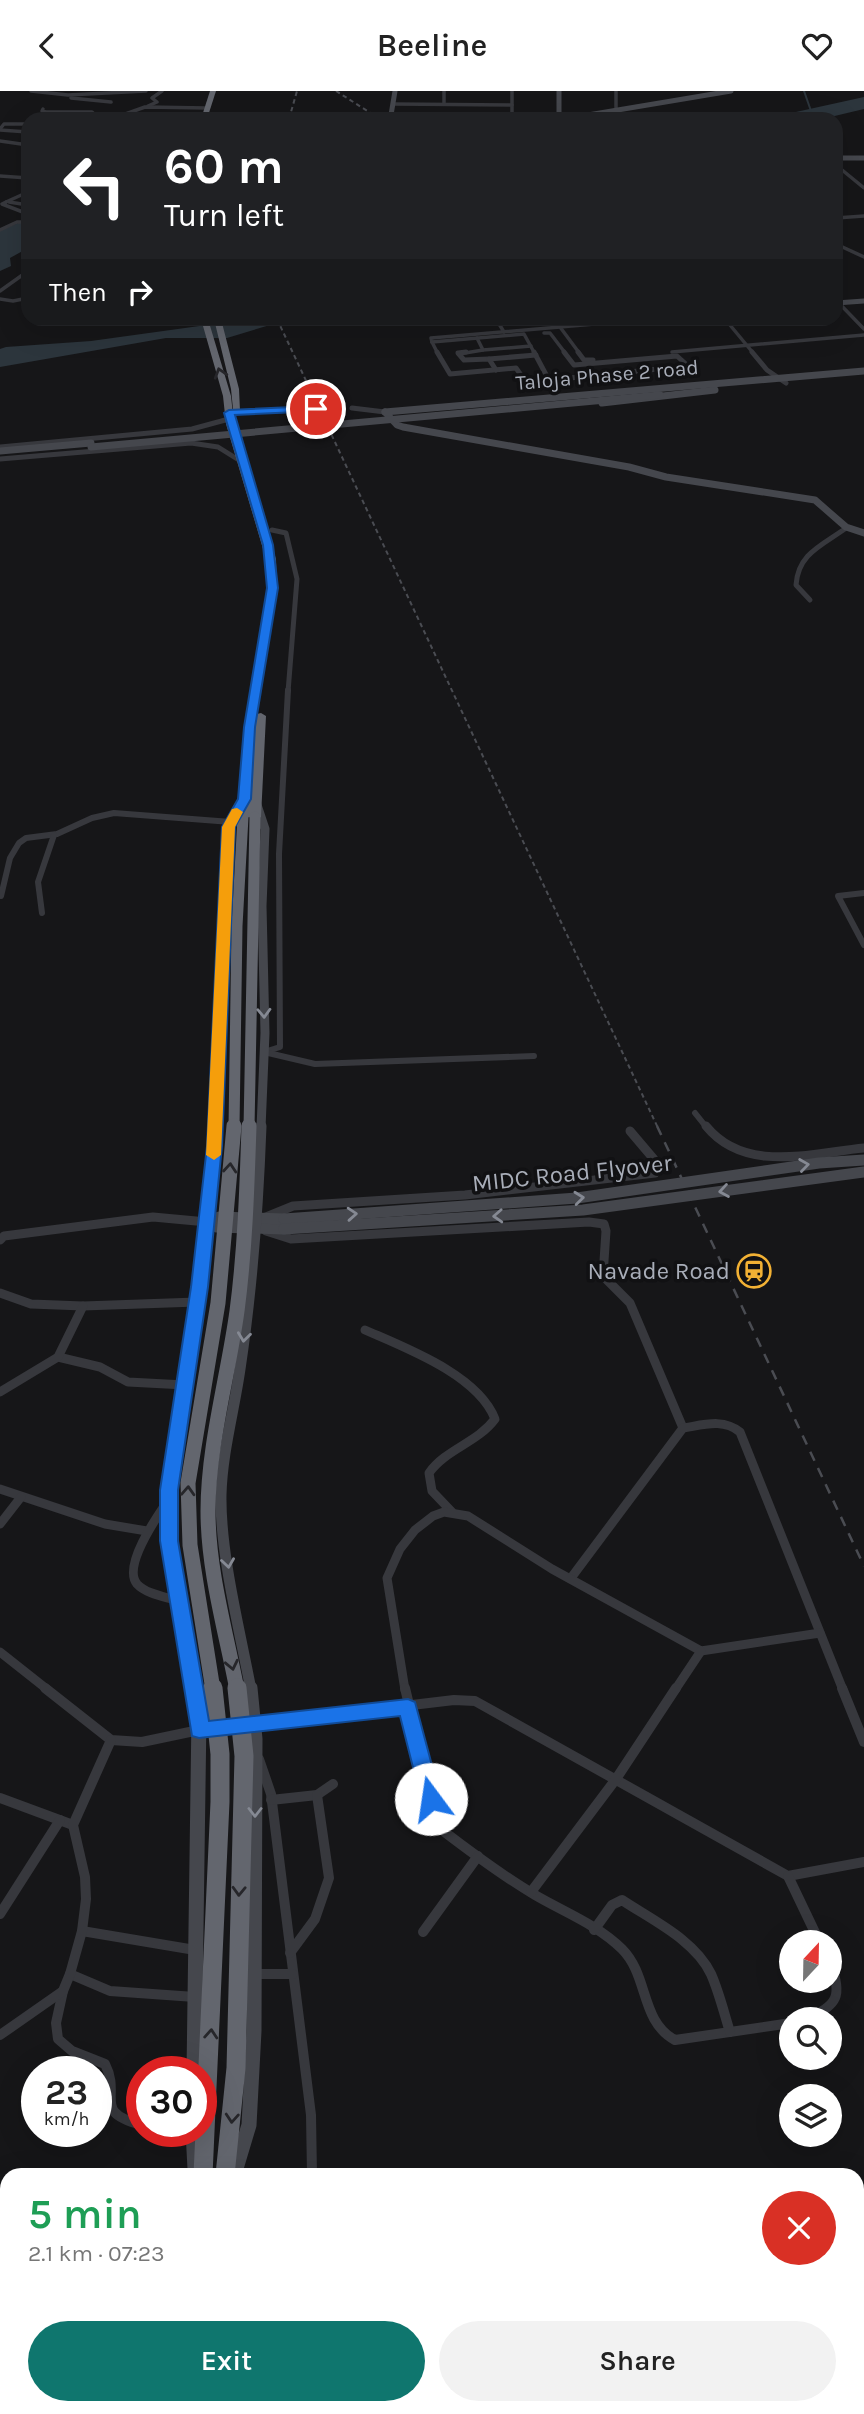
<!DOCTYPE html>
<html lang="en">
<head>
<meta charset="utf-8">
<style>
  :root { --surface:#fff; --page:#f2f2f2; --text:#222; --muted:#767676; --accent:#0f766e }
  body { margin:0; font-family:Karla,sans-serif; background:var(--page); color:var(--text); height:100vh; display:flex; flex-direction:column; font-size:26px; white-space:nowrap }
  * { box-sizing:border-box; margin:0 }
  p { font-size:23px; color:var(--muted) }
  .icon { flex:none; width:38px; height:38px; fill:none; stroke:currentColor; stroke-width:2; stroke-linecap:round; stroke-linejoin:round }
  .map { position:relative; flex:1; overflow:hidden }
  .details { position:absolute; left:0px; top:2077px; width:864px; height:247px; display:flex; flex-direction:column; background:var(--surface); border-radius:21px 21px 0 0; box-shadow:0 7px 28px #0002 }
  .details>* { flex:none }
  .top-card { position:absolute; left:21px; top:21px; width:822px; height:214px; border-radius:21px; box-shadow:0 7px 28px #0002; background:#202124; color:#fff; overflow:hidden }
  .needle { width:46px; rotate:22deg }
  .buttons { position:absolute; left:779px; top:1839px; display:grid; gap:14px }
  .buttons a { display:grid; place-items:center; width:63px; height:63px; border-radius:50%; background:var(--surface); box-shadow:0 7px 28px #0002; font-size:35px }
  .speed { position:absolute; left:21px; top:1965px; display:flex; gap:14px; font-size:35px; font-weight:700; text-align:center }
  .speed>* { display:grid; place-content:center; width:91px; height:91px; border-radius:50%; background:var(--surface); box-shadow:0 7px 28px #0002; line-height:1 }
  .speed small { font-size:18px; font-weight:400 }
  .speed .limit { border:10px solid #d22; background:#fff; color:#111 }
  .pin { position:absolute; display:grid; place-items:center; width:60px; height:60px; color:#fff; margin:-30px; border:4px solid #fff; border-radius:50%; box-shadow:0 2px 7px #0007 }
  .me { position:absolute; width:77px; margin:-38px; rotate:346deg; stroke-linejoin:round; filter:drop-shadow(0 0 5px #0008) }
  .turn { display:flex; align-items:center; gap:24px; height:147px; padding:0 28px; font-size:32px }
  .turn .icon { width:91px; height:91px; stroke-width:2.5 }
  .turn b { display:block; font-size:49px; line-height:60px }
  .then { display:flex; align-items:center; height:66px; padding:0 28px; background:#0003; gap:14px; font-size:26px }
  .round { display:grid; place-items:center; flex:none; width:74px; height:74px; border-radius:37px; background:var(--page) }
  .head { display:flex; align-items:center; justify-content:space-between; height:119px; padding:0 28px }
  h1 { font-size:42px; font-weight:600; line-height:52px; color:#1e9e55 }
  .button { display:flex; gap:14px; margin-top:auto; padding:14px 28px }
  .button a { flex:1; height:80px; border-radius:42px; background:var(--accent); color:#fff; font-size:28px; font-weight:600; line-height:80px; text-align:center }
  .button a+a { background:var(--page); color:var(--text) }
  header { display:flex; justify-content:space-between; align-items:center; height:91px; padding:0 28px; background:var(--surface); font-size:32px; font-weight:600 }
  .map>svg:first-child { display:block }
  .water { fill:#2c353c }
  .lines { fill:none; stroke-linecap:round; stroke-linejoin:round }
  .stream { stroke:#2c353c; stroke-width:2 }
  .street-far4 { stroke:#37383d; stroke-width:3.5 }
  .street-far3 { stroke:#37383d; stroke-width:5 }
  .street-far2 { stroke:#37383d; stroke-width:6 }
  .street-far1 { stroke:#37383d; stroke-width:9 }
  .street { stroke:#37383d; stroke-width:10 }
  .secondary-far4 { stroke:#45474d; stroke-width:5 }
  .secondary-far3 { stroke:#45474d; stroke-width:7 }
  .secondary-far2 { stroke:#45474d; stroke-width:9 }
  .secondary-far1 { stroke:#45474d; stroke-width:11 }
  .secondary { stroke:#45474d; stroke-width:15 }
  .highway { fill:#63666e; fill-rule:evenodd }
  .rail-far1 { stroke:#4a4c52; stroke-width:2; stroke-dasharray:4.5 3.5; stroke-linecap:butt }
  .rail { stroke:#4a4c52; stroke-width:2.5; stroke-dasharray:10 8; stroke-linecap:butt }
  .secondary-bridge-far1 { stroke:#45474d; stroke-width:7 }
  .secondary-bridge { stroke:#45474d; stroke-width:11 }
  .highway-bridge-far2 { stroke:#63666e; stroke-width:11 }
  .highway-bridge-far1 { stroke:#63666e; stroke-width:15 }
  .highway-bridge { stroke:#63666e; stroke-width:19 }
  .oneway { stroke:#26262a }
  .oneway2 { stroke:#858993 }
  .route { fill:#1a73e8; stroke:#114b97; stroke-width:2 }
  .slow { fill:#f59e0b }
  .labels { text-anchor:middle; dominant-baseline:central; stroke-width:7; stroke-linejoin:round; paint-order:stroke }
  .far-street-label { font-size:21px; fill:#a8adb8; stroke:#111113 }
  .street-label { font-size:24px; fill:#a8adb8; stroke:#111113 }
  .poi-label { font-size:24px; fill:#a8adb8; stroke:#111113; text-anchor:end }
</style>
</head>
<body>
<header><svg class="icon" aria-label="back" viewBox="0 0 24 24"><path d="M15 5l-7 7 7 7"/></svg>Beeline<svg class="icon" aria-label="heart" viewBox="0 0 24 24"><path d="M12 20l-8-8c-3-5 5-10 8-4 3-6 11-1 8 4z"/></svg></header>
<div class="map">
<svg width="864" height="2323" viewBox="0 0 864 2323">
  <rect width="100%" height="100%" fill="#161618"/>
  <!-- water -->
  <g class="water">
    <path d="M864,6V18L822,28H764Z"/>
    <path d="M18,132H28V157L10,167L11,175L0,180V140Z"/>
    <path d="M250,228H290L227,247H166L0,276V258L6,256L91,250Z"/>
    <path d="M347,2317H643L667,2323H335Z"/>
  </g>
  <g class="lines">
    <!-- stream -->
    <path class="stream" d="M804,0L811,20"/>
    <!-- street-far4 -->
    <g class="street-far4">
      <path d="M31,0L68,4L146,0"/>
      <path d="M444,0V13"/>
      <path d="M512,0V28"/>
      <path d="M616,0V19"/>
      <path d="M71,7L111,11"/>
      <path d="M393,13L512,14"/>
      <path d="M148,15L157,11L152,7L162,0"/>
      <path d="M43,18L42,20L46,21H92L99,28"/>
      <path d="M99,27L117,26L145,16L207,17"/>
      <path d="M0,38L4,33H28"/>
      <path d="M0,39L28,41"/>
      <path d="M0,50L28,54"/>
      <path d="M836,74L864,97"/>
      <path d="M0,85L28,87"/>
      <path d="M6,111L2,113L28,123"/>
      <path d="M6,111L28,101"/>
      <path d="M9,111L28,114"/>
      <path d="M836,127L864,125"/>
      <path d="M0,139L17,131H28"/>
      <path d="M836,153L864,166"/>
      <path d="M0,200L28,180"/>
      <path d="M0,208L13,210L28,207"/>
      <path d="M836,209L864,238"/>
      <path d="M496,228L504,241"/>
      <path d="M645,228H665"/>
      <path d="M725,228L754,263"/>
      <path d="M560,236L580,263"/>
      <path d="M544,242H550L566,263"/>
      <path d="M477,247L483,259L531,255"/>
      <path d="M432,251L438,263"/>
      <path d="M432,251L431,247L595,233"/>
      <path d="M432,251L524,243L535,263"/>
      <path d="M672,261L864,244"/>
      <path d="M459,263L483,259"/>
    </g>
    <!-- street-far3 -->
    <g class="street-far3">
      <path d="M437,261L450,283L516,277L528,294L551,293L534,261"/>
      <path d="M466,261L458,262L464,269L489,268L496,279"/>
      <path d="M578,261L584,269H593"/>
      <path d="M752,261L767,279L786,292"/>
      <path d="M489,268L536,264"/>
      <path d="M550,289L688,275L677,265L574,274L564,261"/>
      <path d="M352,317L385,321"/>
      <path d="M229,322L316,318"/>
      <path d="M0,356L192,338L229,328"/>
      <path d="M0,368L191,352L218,356L242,371"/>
      <path d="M272,439L286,442L297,488L288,601"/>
      <path d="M810,509L796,494C798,462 823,454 846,437"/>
    </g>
    <!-- street-far2 -->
    <g class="street-far2">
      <path d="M864,802L838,805L864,854"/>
      <path d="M1,805L10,767L19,752L26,747L57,743L92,727L114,722L231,731"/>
      <path d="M42,822L38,791L54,744"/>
      <path d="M264,961L280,956L279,763L288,599"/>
      <path d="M264,961L315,973L534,965"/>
      <path d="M695,1022L707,1037"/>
    </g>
    <!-- street-far1 -->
    <g class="street-far1">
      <path d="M706,1035C745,1083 811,1062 864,1057"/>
      <path d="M266,1126L293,1115L465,1104L655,1082L658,1073L630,1040"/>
      <path d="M266,1140L291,1148L589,1131L604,1133L606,1140L603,1185L630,1212L683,1337"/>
      <path d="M0,1149L4,1145L153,1126L207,1131"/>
      <path d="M0,1202L31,1213L83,1215L197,1211"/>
      <path d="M365,1239C406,1257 478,1284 495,1328C477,1352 446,1358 429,1382L432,1400L452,1421"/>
      <path d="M58,1266L100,1276L128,1291L185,1294"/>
      <path d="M0,1301L58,1266L83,1215"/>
      <path d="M0,1398L105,1433L147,1440"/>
      <path d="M169,1408C158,1424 122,1475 137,1493C146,1503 166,1506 178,1510"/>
      <path d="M0,1433L21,1406"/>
      <path d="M571,1487L683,1337C703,1334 723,1327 740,1341L843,1599"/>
      <path d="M0,1561L48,1599"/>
      <path d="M405,1599L387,1487L400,1458L415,1439L433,1425L444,1421L468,1425L552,1478L701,1560L820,1542"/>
      <path d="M675,1599L701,1560"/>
    </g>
    <!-- street -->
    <g class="street">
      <path d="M45,1597L111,1649L142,1651L199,1639"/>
      <path d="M405,1597L437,1731L442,1739C472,1762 503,1785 535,1804C564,1821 598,1834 622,1858C649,1885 640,1930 675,1949L791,1932"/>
      <path d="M842,1597L864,1651"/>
      <path d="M219,1637L454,1609L475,1610L788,1785L864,1771"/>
      <path d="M259,1668L271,1703L311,2024L312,2084"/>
      <path d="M0,1707L73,1734"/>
      <path d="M271,1709L317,1704L333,1693"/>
      <path d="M788,1785L820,1852"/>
      <path d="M531,1801L616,1688L676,1597"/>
      <path d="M0,1823L60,1729"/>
      <path d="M594,1839L612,1814L622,1809C652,1829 695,1849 711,1883C719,1901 724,1922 730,1941"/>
      <path d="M82,1840L195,1859"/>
      <path d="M423,1841L478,1765"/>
      <path d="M290,1862L315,1828L329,1787L317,1704"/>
      <path d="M70,1883L110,1900L195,1906"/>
      <path d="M255,1883H293"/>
      <path d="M63,1900L56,1932L58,1948L72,1960L105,1973C122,2006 91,2021 142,2034"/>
      <path d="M806,1928C838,1915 843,1904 830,1872"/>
      <path d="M0,1944L63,1900L70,1883L82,1840L86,1808L85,1786L73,1734L111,1649"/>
      <path d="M281,2317V2323"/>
    </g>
    <!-- secondary-far4 -->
    <g class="secondary-far4">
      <path d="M395,0L391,24L413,28"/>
      <path d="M559,0V28"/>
      <path d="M564,28L731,0"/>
      <path d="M836,67H864"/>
      <path d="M836,212L864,210"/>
    </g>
    <!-- secondary-far3 -->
    <g class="secondary-far3">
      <path d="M602,312L715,299"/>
      <path d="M385,321L397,334L403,336L629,376L666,386L815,409L846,436L864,442"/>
      <path d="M385,321L864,280"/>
      <path d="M0,360L91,352"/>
    </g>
    <!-- secondary-far2 -->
    <g class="secondary-far2">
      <path d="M257,714L265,738L262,815L265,942L261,1037"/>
      <path d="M215,1037L228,736L243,710"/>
    </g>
    <!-- secondary-far1 -->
    <g class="secondary-far1">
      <path d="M207,1131L217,1136L284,1138"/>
      <path d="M207,1131L219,1126L284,1128"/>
      <path d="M195,1599L169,1450V1399L200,1196L215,1035"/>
      <path d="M251,1599C240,1540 220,1463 221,1404C222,1362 234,1320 240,1278C252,1198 258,1116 261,1035"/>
    </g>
    <!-- secondary -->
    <g class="secondary">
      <path d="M194,1981L199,1624L194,1597"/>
      <path d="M193,2040L195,2078"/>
      <path d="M234,2084L249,2034L254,1940L255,1648L250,1597"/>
    </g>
    <!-- highway -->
    <g class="highway">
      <path d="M210,0H216L207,28H201Z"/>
      <path d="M201,228H208L231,305L234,333L276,468L277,497L257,623L261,622L266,625L261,726L255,729L249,726L255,644L249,726L243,729L237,726L245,636L267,497L266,468L226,333L223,305Z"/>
      <path d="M214,228H221L239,298L240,320L233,318L231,298Z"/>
      <path d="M179,2317H201L200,2323H178Z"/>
      <rect x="205" y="2317" width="22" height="6"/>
    </g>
    <!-- rail-far1 -->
    <g class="rail-far1">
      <path d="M336,0L380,28"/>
      <path d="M289,28L297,0"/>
      <path d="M277,228L658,1037"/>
    </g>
    <!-- rail -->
    <path class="rail" d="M657,1035L864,1475"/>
    <!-- secondary-bridge-far1 -->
    <path class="secondary-bridge-far1" d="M91,356L660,304"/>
    <!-- secondary-bridge -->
    <g class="secondary-bridge">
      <path d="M284,1128L577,1107L819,1072L864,1069"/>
      <path d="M284,1138L583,1119L864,1081"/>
    </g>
    <!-- highway-bridge-far2 -->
    <g class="highway-bridge-far2">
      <path d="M234,1037L237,835L243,726"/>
      <path d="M249,1037L255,726"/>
    </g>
    <!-- highway-bridge-far1 -->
    <g class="highway-bridge-far1">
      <path d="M213,1599L190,1454L188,1392L218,1212L234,1035"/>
      <path d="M237,1599C226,1541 208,1480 208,1420C208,1354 228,1286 237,1220C245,1159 247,1097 249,1035"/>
    </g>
    <!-- highway-bridge -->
    <g class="highway-bridge">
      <path d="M203,2084L220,1711V1663L213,1597"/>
      <path d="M225,2084L236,1977L244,1665L237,1597"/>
    </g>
  </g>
  <!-- one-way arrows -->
  <defs><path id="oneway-chevron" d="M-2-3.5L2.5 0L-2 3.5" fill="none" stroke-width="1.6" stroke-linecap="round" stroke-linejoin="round" transform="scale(1.75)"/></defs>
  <g class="oneway">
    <use href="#oneway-chevron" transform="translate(220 282) rotate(-107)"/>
    <use href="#oneway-chevron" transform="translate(230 1077) rotate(-85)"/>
    <use href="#oneway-chevron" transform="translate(188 1400) rotate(-87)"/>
    <use href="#oneway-chevron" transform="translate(232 1574) rotate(78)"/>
    <use href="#oneway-chevron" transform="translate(239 1800) rotate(92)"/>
    <use href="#oneway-chevron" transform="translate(211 1943) rotate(-86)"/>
    <use href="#oneway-chevron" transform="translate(232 2027) rotate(94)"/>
  </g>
  <g class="oneway2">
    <use href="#oneway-chevron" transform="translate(264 922) rotate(88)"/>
    <use href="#oneway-chevron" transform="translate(804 1074) rotate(-8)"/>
    <use href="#oneway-chevron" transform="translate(724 1100) rotate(171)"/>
    <use href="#oneway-chevron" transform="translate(579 1107) rotate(-6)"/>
    <use href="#oneway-chevron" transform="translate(352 1123) rotate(-4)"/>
    <use href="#oneway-chevron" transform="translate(498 1125) rotate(177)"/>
    <use href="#oneway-chevron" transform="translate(244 1246) rotate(97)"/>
    <use href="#oneway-chevron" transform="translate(228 1472) rotate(82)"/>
    <use href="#oneway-chevron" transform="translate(255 1721) rotate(90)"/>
  </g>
  <!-- route -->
  <path class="route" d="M316,315L319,316V320L235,324L273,454L278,497L255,636L251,708L235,736L222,1055L208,1196L178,1399V1450L209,1630L408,1608L415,1611L441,1708L438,1714L431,1717L424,1714L421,1708L400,1625L199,1647L192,1645L160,1450V1399L191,1196L207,1055L222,736L238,708L244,636L267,497L263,454L224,322L229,319Z"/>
  <!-- slow -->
  <path class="slow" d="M237,717L243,721L235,736L221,1064L214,1069L206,1064L222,736L232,718Z"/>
  <!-- icons -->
  <defs>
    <symbol id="station-ring" viewBox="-11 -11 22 22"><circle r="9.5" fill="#111113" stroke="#f2b134" stroke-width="1.5"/><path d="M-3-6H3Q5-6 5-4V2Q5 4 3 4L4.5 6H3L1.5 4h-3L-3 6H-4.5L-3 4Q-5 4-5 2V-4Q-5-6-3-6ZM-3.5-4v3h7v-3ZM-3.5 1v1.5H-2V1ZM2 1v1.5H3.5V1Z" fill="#f2b134"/></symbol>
  </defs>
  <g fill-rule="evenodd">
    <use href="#station-ring" x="735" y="1161" width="38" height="38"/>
  </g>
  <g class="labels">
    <!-- far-street labels -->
    <g class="far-street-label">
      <text transform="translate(607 284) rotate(-5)">Taloja Phase 2 road</text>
    </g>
    <!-- street labels -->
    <g class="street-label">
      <text transform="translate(572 1082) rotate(-6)">MIDC Road Flyover</text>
    </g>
    <!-- poi labels -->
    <g class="poi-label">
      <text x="730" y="1180">Navade Road</text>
    </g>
  </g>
</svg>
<div class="buttons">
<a><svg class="needle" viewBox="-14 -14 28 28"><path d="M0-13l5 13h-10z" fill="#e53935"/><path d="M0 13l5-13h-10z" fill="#767676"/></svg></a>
<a><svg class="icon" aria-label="search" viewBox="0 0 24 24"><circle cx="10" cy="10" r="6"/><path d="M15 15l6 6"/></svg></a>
<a><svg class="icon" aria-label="layers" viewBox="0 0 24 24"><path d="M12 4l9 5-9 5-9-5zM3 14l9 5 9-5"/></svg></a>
</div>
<div class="speed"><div>23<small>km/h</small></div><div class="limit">30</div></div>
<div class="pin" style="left:316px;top:318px;background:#d93025"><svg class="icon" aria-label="arrive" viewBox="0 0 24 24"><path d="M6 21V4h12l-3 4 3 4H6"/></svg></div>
<svg class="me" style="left:431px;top:1708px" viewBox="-20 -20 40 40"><circle r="19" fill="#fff"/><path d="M0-13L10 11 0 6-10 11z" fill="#1a73e8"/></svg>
<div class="top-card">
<div class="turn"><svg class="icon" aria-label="left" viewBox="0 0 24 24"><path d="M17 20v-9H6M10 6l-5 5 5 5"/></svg><div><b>60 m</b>Turn left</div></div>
<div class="then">Then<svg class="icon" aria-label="right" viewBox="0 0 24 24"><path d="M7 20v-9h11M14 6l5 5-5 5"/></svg></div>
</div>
<section class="details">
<div class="head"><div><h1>5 min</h1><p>2.1 km · 07:23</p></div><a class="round" style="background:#d93025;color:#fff"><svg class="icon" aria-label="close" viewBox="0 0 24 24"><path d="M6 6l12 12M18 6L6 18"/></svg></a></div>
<div class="button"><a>Exit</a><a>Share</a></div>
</section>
</div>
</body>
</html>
